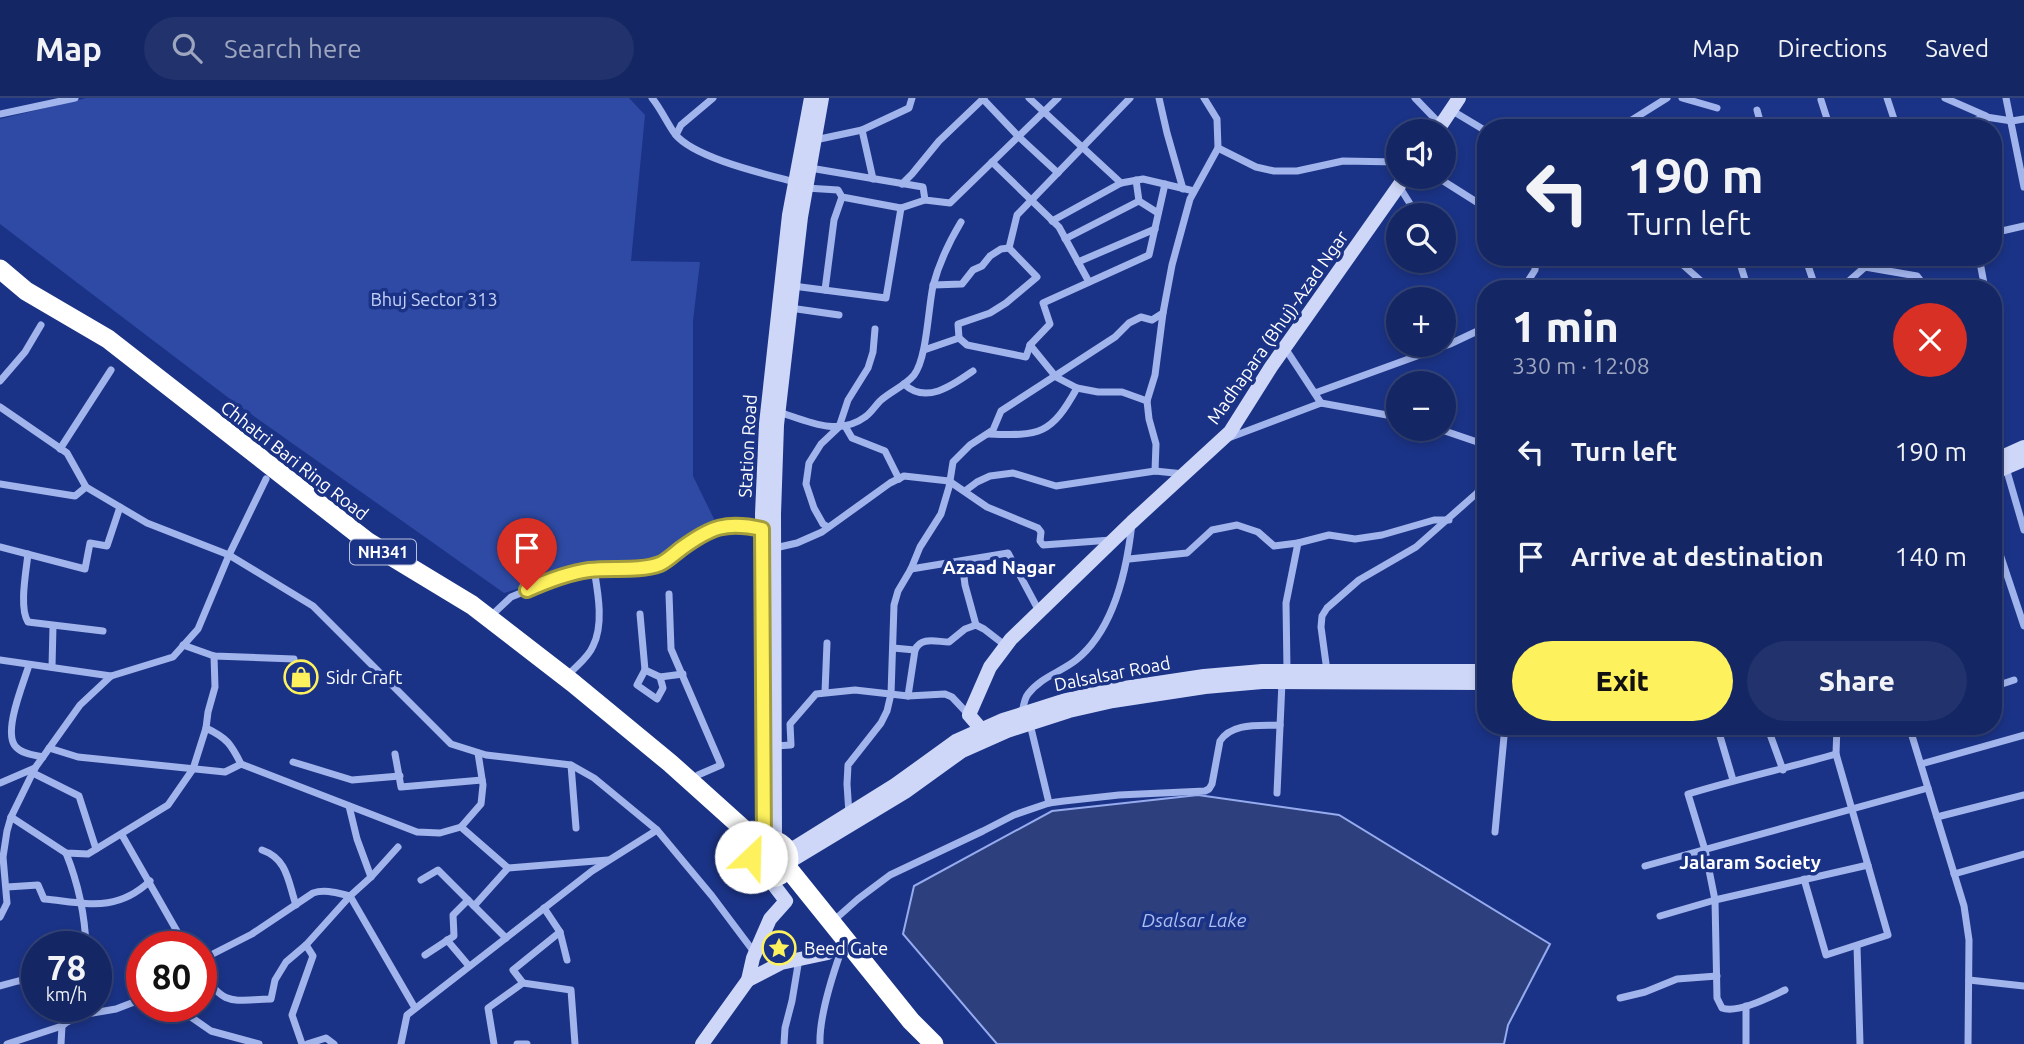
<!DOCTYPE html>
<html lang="en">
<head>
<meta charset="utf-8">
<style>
  :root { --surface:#142664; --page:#21326d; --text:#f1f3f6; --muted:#9da5bf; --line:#334378; --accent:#fdf15e }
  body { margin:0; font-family:Ubuntu,sans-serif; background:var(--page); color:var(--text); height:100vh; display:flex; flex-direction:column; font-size:26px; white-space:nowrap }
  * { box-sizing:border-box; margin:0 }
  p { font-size:23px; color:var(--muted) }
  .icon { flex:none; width:38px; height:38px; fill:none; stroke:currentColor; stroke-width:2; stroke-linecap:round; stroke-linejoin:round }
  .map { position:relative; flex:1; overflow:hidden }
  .drawer { position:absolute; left:1477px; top:182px; width:525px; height:455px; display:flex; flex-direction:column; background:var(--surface); border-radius:28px; box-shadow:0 4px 10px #0003,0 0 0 2px var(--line) }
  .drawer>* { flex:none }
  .banner { position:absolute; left:1477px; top:21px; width:525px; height:147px; border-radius:28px; box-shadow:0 4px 10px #0003,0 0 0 2px var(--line); background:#142664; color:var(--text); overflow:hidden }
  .tools { position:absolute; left:1386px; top:21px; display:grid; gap:14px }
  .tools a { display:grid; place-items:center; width:70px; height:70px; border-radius:50%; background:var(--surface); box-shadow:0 4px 10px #0003,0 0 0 2px var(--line); font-size:35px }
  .speed { position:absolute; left:21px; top:833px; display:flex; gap:14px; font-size:35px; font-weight:700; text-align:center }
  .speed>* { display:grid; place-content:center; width:91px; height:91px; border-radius:50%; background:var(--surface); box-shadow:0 4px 10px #0003,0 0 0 2px var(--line); line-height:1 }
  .speed small { font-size:18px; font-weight:400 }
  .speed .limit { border:10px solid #d22; background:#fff; color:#111 }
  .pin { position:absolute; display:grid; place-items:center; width:60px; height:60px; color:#fff; margin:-72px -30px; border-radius:50% 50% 50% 0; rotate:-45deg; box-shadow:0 0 7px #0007 }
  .pin .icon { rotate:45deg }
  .me { position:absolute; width:77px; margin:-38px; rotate:24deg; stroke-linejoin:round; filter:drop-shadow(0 0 5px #0008) }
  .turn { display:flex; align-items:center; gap:24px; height:147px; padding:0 35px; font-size:32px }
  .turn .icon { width:91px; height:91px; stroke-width:2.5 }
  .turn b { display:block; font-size:49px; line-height:60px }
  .round { display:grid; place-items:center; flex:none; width:74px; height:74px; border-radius:37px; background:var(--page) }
  .summary { display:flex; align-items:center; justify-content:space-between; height:119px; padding:0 35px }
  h1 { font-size:42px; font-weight:800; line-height:52px }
  .cta { display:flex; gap:14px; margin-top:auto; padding:14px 35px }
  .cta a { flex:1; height:80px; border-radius:42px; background:var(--accent); color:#111; font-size:28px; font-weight:800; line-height:80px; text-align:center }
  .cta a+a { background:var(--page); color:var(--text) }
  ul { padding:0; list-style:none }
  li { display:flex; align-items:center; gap:21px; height:105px; padding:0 35px }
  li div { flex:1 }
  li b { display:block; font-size:26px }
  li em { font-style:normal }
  header { display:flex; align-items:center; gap:42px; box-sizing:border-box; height:98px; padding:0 35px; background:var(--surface); border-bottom:2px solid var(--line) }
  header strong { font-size:33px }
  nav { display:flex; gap:38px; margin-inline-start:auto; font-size:24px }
  .search { width:490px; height:63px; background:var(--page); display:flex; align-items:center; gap:18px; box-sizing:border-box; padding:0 24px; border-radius:38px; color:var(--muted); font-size:26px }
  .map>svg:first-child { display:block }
  .green { fill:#2e4aa4 }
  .water { fill:#2e3f7e; stroke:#95abee; stroke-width:2 }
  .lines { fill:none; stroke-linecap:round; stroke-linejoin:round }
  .street { stroke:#a2b4ec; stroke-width:7 }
  .secondary { stroke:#ced7f8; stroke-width:14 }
  .highway { stroke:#fff; stroke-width:19 }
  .route-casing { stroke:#a49d3d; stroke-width:18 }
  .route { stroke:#fdf15e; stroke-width:12 }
  .labels { text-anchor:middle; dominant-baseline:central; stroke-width:7; stroke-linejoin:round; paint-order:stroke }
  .shield { fill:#1b3386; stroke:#bbc2db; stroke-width:2 }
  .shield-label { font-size:16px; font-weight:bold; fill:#fff }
  .park-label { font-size:18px; fill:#c7d3f9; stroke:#1b3386 }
  .street-label { font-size:18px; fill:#fff; stroke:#1b3386 }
  .poi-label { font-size:18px; fill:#fff; stroke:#1b3386; text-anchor:start }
  .neighbourhood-label { font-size:19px; font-weight:bold; fill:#fff; stroke:#1b3386 }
  .water-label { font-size:19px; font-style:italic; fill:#adbef3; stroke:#1b3386 }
</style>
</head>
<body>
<header>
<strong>Map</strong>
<div class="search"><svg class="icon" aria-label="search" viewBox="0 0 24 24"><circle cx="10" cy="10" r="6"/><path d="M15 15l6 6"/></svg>Search here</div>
<nav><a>Map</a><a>Directions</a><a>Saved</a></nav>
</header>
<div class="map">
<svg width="2024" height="946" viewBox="0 0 2024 946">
  <rect width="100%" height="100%" fill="#1b3386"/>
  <!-- green -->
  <path class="green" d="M86,0H629L645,17L631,163L700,164L693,223V378L716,425L666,458L603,465L504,495L234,304L0,126V21Z"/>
  <!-- water -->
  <path class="water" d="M1198,697L1339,717L1550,846L1508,927L1504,946H997L903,836L914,788L1052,713Z"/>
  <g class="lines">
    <!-- street -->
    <g class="street">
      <path d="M652,0C661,11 667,25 675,36C694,60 765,76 795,84"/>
      <path d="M1029,0L1121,85"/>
      <path d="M1159,0L1167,35L1183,91"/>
      <path d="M1415,0L1441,27"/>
      <path d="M1682,0L1717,10"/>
      <path d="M1887,0L1897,30"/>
      <path d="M1945,0L1986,18"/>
      <path d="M2006,0L2024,89"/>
      <path d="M983,1L1019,39L1058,75"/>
      <path d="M1821,2L1830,30"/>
      <path d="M1451,12L1486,33"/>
      <path d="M1757,12L1762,30"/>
      <path d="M0,16L75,0"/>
      <path d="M1693,28L1694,30"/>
      <path d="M1619,30L1667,0"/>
      <path d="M1952,30L1986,19L2012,23L2024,21"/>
      <path d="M862,32L873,81"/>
      <path d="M676,37L681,27L713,0"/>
      <path d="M815,42L862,32L909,10L912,0"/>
      <path d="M1218,50L1256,69L1274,73H1297L1343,63L1398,64"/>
      <path d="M992,64L1059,129L1089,184"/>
      <path d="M810,70L923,89L925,102L950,105L1058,0"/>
      <path d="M1437,79L1486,110"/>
      <path d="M1136,82L1139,103L1158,115"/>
      <path d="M902,86L912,76L939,43L984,0"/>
      <path d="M1399,88L1417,117"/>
      <path d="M806,90L838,92L842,99L901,110L925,102"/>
      <path d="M1052,123L1121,85L1143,81L1194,93"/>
      <path d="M1993,135L2024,128"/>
      <path d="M1065,141L1139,103"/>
      <path d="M1009,150L1017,117L1130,0"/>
      <path d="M1674,159L1710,191"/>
      <path d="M1738,159L1748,191"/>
      <path d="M1805,159L1816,191"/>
      <path d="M1979,159L1985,191"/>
      <path d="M1078,164L1155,131"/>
      <path d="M933,187L962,186L973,172L982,168L990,158L1001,151L1009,150"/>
      <path d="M793,188L886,200L901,110"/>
      <path d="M1523,191L1535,172L1536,159"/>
      <path d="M1840,191L1865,169L1917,178L1927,191"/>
      <path d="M825,192L834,122L842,99"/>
      <path d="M790,210L839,217"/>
      <path d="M959,240L958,226L990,215L1006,205L1037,179L1009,150"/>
      <path d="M1030,247L1056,279L1077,290L1098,294H1122L1147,303"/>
      <path d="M1285,250L1321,305"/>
      <path d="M924,252L959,240L967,247L1026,259L1030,247L1050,226L1043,205L1149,157L1165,86"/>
      <path d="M0,283L25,254L41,227"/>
      <path d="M904,286C926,307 953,287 973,273"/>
      <path d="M1315,295L1450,246L1486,229"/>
      <path d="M0,309L67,355L86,389L147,425L229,457L313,508L451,646L486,657L571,667L594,680L657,732L712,798L754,854"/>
      <path d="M779,314C807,323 838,339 865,319C871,315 875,308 880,303C891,293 905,288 914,277C927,260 928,211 933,188C939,165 949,144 961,124"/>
      <path d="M845,328L852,340L885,353L899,381"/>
      <path d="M1439,331L1486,347"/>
      <path d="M988,336C1040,338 1051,337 1077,290"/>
      <path d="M1231,339L1321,305L1398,319"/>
      <path d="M1993,342L2000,360"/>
      <path d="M60,351L111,272"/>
      <path d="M2006,370L2024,432"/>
      <path d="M1155,373L1156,346L1149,321L1147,303L1155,277L1163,215"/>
      <path d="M0,386L75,398L86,389"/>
      <path d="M965,393L977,384L990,378L1013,375L1056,388L1155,373L1184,376"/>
      <path d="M828,429L823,426L814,410L806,386L809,365L821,346L839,329L848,302L868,270L873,254L875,231"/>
      <path d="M1993,435L2024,528"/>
      <path d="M0,449L85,471L90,445L107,448L120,409"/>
      <path d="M775,450L797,445L822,434L890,385L904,378L949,383L987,409L1038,430L1041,434L1040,443L1043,447L1111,442"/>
      <path d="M28,456C26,474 19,510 28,524L103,533"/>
      <path d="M1129,461L1187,455L1212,432L1237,427L1258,434L1274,448L1298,445"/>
      <path d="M962,463L965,487L976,527"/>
      <path d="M911,471L1008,455L1039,513"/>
      <path d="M669,496L671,551L721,667L698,677"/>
      <path d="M494,515L511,499L550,483L587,472L647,469L661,465L700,436L720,429L741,426L762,431"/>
      <path d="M640,516L645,572L660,579L683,576"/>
      <path d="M1993,533L1996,532"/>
      <path d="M183,547L214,558L294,561"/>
      <path d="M893,550L915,552"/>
      <path d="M0,562L111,578"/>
      <path d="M29,567C24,584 2,635 16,649C22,656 34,657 43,659"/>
      <path d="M52,569L53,528"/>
      <path d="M645,572L637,587L657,601L663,590L660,579"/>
      <path d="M1287,572L1286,505L1298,445L1329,437L1355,441L1382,437L1434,422H1449"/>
      <path d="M572,573C580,565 589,558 593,548C604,526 598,495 594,471"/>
      <path d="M1327,573L1321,529L1322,518L1327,510L1359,482L1416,449L1477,395L1486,380"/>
      <path d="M1993,589L2014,582"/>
      <path d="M825,594L827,545"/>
      <path d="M908,598L915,552C921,538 937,544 949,544L965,531L976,527L984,531L1006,548"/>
      <path d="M1022,616C1023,610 1024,601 1028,596C1041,579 1061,574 1076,562C1115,531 1127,471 1132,425"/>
      <path d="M1030,626L1049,705"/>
      <path d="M1717,628L1733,682"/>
      <path d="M1767,628L1783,672"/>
      <path d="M1909,628L1964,808L1969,842L1968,946"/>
      <path d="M206,630C227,640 231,646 241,666L417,734L440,735L461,729L481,706L483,687L478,655"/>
      <path d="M775,648L791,647L790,626L816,596L855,592L908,598L945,596L952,599L968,616"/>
      <path d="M49,650L78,659L225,674L241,666"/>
      <path d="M395,656L401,689L482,682"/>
      <path d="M293,664L352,682L400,678"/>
      <path d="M1921,666L2024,637"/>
      <path d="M571,667L576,730"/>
      <path d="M33,675L79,698L96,751"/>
      <path d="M0,685L35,670"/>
      <path d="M1277,695L1282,584"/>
      <path d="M349,708L357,741L371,779"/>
      <path d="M849,716L847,686L848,667L881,625L887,613L891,596L894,507L898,493L911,471L920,449L941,416L949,389L953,364L970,347L993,332L1001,313L1115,239L1129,225L1141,219L1152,222L1163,215L1172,167L1190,101L1218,50L1217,21L1204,0"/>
      <path d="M11,719L66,755L88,756L168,707L193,671L206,630L208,614L215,589L214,558"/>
      <path d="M1937,719L2024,697"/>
      <path d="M461,729L508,770L474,808"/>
      <path d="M1495,734L1505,628"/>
      <path d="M122,737L186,849"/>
      <path d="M262,752C288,761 288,784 296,807"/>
      <path d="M66,755C78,785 85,816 86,849"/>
      <path d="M1645,768L1928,690"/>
      <path d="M508,770L608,762"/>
      <path d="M1954,776L2024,756"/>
      <path d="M1804,781L1826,857L1888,837L1836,656L1837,628"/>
      <path d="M421,782L438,772L506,840"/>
      <path d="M7,789L38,787L44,801C86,805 116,815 150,783"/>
      <path d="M544,810L560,834L567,862"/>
      <path d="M1660,818L1715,802L1868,767"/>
      <path d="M0,819L7,805L3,759L7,733L11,719L35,670L80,607L111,578L173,559L198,531L229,457L266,381"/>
      <path d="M832,824L858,801L890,777L983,733L1014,717L1049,705L1064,703L1119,697L1205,693L1209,691L1212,686L1220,643C1232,624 1260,628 1280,627"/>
      <path d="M447,842L469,868"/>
      <path d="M1857,848L1860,946"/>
      <path d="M425,857L454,838L453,817L468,802"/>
      <path d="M201,862L252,836L313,795C325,791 337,795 350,798L415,910"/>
      <path d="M130,867L142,879"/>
      <path d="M201,874C226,909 230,902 271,901L275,882L286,864L306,847L350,798L371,779L398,749"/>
      <path d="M1969,882L2024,888"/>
      <path d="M523,885L513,872L560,834"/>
      <path d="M0,888L18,883L37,881"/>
      <path d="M1785,892C1770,899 1737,916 1722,910L1717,900L1715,802L1705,752L1688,696C1737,681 1787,670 1836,656"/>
      <path d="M1620,900L1645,894L1677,881L1717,878"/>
      <path d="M175,908L211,933L259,946"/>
      <path d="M81,917L116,911L142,901"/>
      <path d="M7,946L62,928"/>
      <path d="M61,946L62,928L67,924L81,917L83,908"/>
      <path d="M302,946L292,917L313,858L306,847"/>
      <path d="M307,946L326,940L334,946"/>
      <path d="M401,946L407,917L592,773L657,732"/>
      <path d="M494,946L488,910L523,885L571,892L575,946"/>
      <path d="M517,946H527"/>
      <path d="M784,946L785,930L792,903L799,861"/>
      <path d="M820,946C819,919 831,882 840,856"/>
      <path d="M1746,946V908"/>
    </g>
    <!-- secondary -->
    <g class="secondary">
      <path d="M1437,33L1459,0"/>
      <path d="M1993,363L2024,349"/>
      <path d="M1993,375L2024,362"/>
      <path d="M984,638L982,632L969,617L990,569L1011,541L1132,424L1230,334L1271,269L1405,79"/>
      <path d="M775,742L774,416L777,327L801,119L822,0"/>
      <path d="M764,743L762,416L766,326L789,117L811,0"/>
      <path d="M785,748L794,750L895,687L956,643L1003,622L1066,602L1111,592L1204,578L1262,573H1486"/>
      <path d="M789,764L905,694L962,653L1007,633L1069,613L1113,603L1205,589L1262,584L1486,585"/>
      <path d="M748,882L781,865L828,855"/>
      <path d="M702,946L748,882L753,860L770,821L786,803L773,786L765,779"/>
    </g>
    <!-- highway -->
    <g class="highway">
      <path d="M0,171L26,193L108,241L368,444L472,507L573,585L670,665L759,745"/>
      <circle cx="770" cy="761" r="19"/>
      <path d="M787,769L911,923L934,946"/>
    </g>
  </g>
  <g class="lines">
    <defs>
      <path id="route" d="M527,492C547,483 568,475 589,472C612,469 638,474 660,466C667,463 675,455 682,450C711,429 726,423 762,431L764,743L755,749L751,759"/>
    </defs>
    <!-- route casing -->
    <use href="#route" class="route-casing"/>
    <!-- route -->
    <use href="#route" class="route"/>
  </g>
  <!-- icons -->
  <defs>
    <symbol id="shop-ring" viewBox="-11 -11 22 22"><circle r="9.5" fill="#1b3386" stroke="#fdf15e" stroke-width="1.5"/><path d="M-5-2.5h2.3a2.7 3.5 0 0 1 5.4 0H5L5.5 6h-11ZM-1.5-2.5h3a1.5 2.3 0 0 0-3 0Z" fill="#fdf15e"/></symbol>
    <symbol id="sight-ring" viewBox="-11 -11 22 22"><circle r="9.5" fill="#1b3386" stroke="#fdf15e" stroke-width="1.5"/><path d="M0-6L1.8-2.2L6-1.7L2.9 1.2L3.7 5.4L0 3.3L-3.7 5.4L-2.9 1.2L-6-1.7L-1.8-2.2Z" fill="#fdf15e"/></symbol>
  </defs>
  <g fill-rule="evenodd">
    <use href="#shop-ring" x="282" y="560" width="38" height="38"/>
    <use href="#sight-ring" x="760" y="831" width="38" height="38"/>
  </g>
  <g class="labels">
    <!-- shield labels -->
    <rect class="shield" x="350" y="441.5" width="66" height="25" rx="5"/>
    <g class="shield-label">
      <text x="383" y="454">NH341</text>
    </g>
    <!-- park labels -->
    <g class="park-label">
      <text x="434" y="201">Bhuj Sector 313</text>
    </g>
    <!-- street labels -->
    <g class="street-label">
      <text transform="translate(1277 229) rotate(-55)">Madhapara (Bhuj)-Azad Ngar</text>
      <text transform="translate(747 348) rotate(-87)">Station Road</text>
      <text transform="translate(295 362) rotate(38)">Chhatri Bari Ring Road</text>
      <text transform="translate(1112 575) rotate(-11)">Dalsalsar Road</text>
    </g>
    <!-- poi labels -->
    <g class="poi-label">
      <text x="326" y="579">Sidr Craft</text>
      <text x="804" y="850">Beed Gate</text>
    </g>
    <!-- neighbourhood labels -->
    <g class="neighbourhood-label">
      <text x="999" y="469">Azaad Nagar</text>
      <text x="1750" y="764">Jalaram Society</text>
    </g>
    <!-- water labels -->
    <g class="water-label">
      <text x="1194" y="822">Dsalsar Lake</text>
    </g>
  </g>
</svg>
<div class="tools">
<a><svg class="icon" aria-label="sound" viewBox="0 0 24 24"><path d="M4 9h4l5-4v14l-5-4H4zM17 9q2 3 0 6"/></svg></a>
<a><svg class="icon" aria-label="search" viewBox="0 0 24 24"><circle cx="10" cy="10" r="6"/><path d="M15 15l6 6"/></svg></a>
<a>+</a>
<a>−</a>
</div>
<div class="speed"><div>78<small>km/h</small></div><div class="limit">80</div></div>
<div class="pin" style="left:527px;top:492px;background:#d93025"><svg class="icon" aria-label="arrive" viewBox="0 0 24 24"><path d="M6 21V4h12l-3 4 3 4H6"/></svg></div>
<svg class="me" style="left:751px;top:759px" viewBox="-20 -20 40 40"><circle r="19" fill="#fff"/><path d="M0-13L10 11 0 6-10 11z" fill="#fdf15e"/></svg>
<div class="banner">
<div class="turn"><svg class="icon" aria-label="left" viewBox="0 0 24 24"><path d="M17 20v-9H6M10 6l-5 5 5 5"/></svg><div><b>190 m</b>Turn left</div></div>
</div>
<section class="drawer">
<div class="summary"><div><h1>1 min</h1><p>330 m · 12:08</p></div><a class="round" style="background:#d93025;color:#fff"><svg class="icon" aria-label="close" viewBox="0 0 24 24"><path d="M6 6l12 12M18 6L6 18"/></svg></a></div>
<ul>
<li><svg class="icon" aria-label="left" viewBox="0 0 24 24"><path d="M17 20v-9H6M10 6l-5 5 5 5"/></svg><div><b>Turn left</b></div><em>190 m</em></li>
<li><svg class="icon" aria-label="arrive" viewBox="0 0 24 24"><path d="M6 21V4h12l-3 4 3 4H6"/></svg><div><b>Arrive at destination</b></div><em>140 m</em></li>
</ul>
<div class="cta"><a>Exit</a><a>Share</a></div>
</section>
</div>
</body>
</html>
